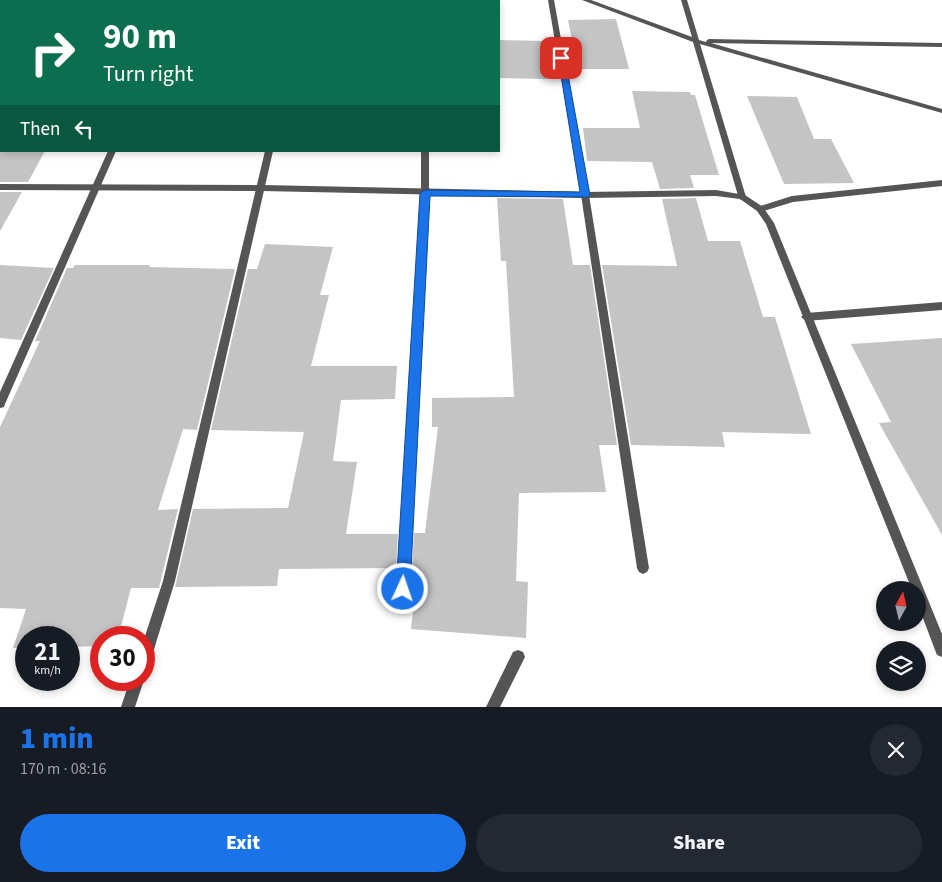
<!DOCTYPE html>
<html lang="en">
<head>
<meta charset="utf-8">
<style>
  :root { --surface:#171b24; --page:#242831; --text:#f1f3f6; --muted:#9ea1a6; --accent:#1a73e8 }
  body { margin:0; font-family:"Source Sans 3",sans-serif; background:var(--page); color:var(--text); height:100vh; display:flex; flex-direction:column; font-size:19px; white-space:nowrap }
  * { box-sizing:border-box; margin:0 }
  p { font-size:16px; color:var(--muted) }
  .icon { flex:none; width:28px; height:28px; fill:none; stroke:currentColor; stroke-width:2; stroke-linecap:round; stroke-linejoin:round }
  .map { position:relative; height:707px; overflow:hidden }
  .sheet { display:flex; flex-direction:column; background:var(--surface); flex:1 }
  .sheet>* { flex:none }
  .banner { position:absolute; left:0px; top:0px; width:500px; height:152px; box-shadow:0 2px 8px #0003; background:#0b6e4f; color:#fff; overflow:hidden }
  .needle { width:32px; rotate:8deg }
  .buttons { position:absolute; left:876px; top:581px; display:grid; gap:10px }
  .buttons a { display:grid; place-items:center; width:50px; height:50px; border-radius:50%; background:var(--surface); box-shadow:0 2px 8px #0003; font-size:25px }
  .speed { position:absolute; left:15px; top:626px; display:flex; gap:10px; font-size:25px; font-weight:700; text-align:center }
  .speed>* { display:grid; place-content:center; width:65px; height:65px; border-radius:50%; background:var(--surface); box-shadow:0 2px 8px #0003; line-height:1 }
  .speed small { font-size:12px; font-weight:400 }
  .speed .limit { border:8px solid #d22; background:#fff; color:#111 }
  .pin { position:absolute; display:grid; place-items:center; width:42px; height:42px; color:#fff; margin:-21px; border-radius:10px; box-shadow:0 2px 8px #0006 }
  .me { position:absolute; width:55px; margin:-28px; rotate:3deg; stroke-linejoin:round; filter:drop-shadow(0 0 4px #0008) }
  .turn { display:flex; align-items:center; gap:18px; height:105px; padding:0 20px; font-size:22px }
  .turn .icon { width:65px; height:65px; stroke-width:2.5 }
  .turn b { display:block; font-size:35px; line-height:42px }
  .then { display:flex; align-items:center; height:48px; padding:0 20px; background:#0003; gap:10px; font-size:19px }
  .round { display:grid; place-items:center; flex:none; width:52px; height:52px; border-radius:26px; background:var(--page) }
  .head { display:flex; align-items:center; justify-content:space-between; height:85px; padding:0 20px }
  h1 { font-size:30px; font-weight:800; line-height:38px; color:var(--accent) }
  .button { display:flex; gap:10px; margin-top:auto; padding:10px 20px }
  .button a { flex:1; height:58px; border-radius:30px; background:var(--accent); color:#fff; font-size:20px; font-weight:800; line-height:58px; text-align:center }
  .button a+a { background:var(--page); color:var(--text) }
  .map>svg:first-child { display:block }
  .building { fill:#c4c4c4 }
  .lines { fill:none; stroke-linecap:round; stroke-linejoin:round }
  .minor { fill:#555; fill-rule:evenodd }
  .tertiary { fill:#555; fill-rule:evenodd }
  .route { fill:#1a73e8; stroke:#114b97 }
</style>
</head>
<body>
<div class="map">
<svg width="942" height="707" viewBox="0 0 942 707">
  <rect width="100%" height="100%" fill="#fff"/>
  <!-- building -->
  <g class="building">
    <path d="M616,19L629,69H578L568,20Z"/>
    <path d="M499,40L546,41L547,79L499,78Z"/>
    <path d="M632,91L690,92L691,95H695L719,175H690L694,188L660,189L652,162L587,161L583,128H640Z"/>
    <path d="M747,96L797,97L814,139H831L854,183L784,184Z"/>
    <path d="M0,151H45L28,182H0Z"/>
    <path d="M0,192H22L0,231Z"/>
    <path d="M497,198L563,199L573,265H590L617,445H599L606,492L519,493L516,581L528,582L526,638L411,629L418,568H412L414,533H425L438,427H432V398L514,397L506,261H501Z"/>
    <path d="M696,198L708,241H740L763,317H775L811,434L722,432L725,447L631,445L602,265L677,266L662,199Z"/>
    <path d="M265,244L333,247L320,295H329L311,366H397L395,399L341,400L333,461L357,462L346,534H398L396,568L279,569L277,586L175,587L193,509L288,508L304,432L211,430L248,269H257Z"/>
    <path d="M0,265L54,268L21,340L0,338Z"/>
    <path d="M75,265H150L149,267L235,269L197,430L183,429L158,510L178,509L159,588H131L118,638H101V646L69,647V638H26V648H13L26,609L0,608V427L40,341H35L67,268H73Z"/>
    <path d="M942,338V535L879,423L891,422L851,344Z"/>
  </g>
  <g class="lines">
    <!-- minor -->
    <g class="minor">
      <rect x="180" y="0" width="6" height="1"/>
      <rect x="297" y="0" width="6" height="1"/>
      <rect x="423" y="0" width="6" height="1"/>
      <path d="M548,0H554L589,195L649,568L647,572L643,574L639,572L637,568L581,195Z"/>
      <path d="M582,0H591L692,37L681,0H687L699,40L706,42L707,40L709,39L942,43V47L711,43L942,109V113L700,44L746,197L742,200L739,199L693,42Z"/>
      <path d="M108,151H116L5,404L4,407L0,408V392Z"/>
      <path d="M265,151H273L175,581L151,659L149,664L144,666V639L163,581Z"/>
      <path d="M421,151H429V193L409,589L407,593L403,595L399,593L397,589L421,193Z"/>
      <path d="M942,180V186L793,202L760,212L756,209L757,207L792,196Z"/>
      <path d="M942,302V310L806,321L801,317L806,313Z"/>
      <path d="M518,650L523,652L525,657L500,707H486L513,652Z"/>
      <path d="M130,680H144L135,707H121Z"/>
    </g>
    <!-- tertiary -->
    <path class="tertiary" d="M0,184L262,185L585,192L716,190L745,195L763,207L774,223L942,634V657L937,655L935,650L918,605V590H912L766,224L757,211L740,199L716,196L585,198L262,191L0,190Z"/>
  </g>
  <!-- route -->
  <path class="route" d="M558,57L565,58L590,195L588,197L430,196L410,589L408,594L403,596L398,594L396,589L420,193L425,190L580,192Z"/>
</svg>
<div class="buttons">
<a><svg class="needle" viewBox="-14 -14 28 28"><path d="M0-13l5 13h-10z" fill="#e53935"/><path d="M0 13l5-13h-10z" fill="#9ea1a6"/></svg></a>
<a><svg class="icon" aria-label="layers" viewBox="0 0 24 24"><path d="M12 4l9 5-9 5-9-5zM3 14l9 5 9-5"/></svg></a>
</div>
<div class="speed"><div>21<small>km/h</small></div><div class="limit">30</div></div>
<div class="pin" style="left:561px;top:58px;background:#d93025"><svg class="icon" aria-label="arrive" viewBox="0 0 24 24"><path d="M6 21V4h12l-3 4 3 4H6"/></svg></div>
<svg class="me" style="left:403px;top:589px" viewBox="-20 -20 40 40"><circle r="17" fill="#1a73e8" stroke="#fff" stroke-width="3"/><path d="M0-11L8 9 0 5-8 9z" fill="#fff"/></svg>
<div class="banner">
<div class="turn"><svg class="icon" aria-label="right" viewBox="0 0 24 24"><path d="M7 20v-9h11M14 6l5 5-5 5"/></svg><div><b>90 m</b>Turn right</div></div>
<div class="then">Then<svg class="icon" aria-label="left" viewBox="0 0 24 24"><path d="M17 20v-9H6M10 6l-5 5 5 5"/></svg></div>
</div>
</div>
<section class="sheet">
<div class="head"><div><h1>1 min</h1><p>170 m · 08:16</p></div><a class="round"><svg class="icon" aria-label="close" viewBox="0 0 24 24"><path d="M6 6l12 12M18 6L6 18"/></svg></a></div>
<div class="button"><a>Exit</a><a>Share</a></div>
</section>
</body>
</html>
